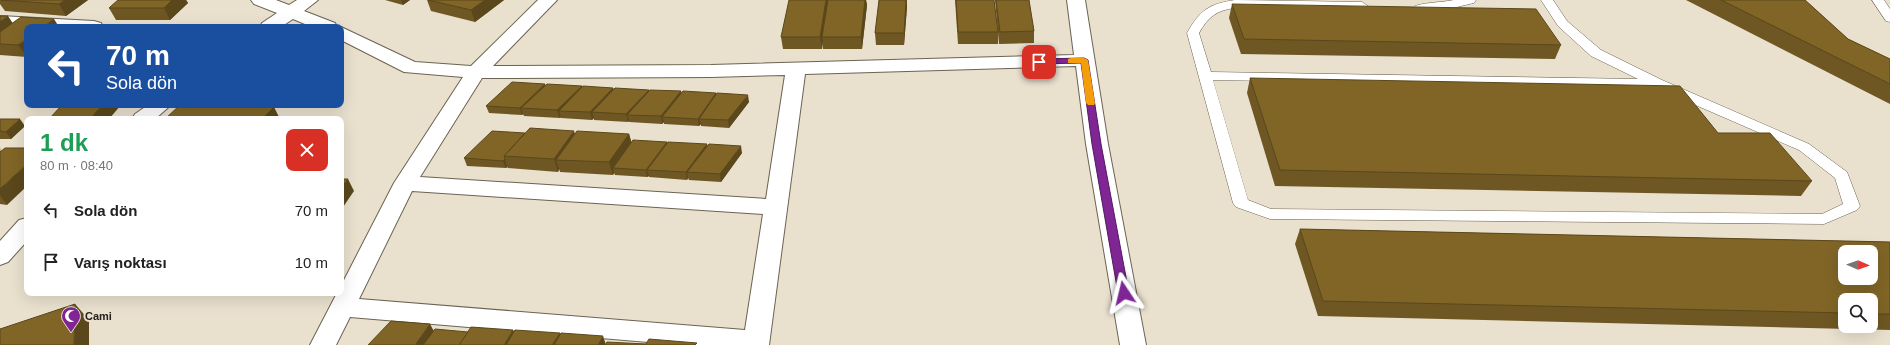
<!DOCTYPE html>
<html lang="tr">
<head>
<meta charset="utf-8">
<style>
  :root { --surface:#fff; --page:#f2f2f2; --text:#222; --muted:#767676 }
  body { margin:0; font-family:Arial,sans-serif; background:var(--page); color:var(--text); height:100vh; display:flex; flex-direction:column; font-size:15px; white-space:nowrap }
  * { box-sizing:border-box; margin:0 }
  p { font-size:13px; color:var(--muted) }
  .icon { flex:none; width:22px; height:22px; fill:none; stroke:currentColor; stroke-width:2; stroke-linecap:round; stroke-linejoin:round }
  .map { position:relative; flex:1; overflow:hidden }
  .details { position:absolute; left:24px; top:116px; width:320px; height:180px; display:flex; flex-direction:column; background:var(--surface); border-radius:8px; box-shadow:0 4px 16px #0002 }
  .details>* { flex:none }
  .top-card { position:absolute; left:24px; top:24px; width:320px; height:84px; border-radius:8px; box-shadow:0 4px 16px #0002; background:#1a4fa0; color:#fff; overflow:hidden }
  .needle { width:26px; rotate:92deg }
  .fabs { position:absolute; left:1838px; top:245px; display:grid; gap:8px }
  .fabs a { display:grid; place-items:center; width:40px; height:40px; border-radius:8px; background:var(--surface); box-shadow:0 4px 16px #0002; font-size:20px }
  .pin { position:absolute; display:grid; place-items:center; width:34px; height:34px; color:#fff; margin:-17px; border-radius:8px; box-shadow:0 2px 6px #0006 }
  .me { position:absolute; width:44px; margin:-22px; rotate:350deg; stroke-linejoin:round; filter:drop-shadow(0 0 3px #0008) }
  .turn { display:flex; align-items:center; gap:14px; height:84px; padding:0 16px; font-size:18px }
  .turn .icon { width:52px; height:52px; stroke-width:2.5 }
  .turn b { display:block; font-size:28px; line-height:34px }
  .round { display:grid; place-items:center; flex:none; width:42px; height:42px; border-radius:8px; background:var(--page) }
  .headline { display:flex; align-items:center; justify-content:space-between; height:68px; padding:0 16px }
  h1 { font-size:24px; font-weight:800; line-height:30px; color:#1e9e55 }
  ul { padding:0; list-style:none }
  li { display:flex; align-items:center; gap:12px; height:52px; padding:0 16px }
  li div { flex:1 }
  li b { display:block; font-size:15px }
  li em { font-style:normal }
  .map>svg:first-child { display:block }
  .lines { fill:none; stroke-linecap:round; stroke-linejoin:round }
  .lane-casing { stroke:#6b6353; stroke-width:1 }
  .street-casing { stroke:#6b6353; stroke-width:2 }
  .lane { fill:#fff; fill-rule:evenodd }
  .street { fill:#fff; fill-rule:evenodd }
  .wall { fill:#6e5722; fill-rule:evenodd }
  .shaded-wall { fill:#5a471b }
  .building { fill:#806527; stroke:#5a471b; fill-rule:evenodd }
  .route { fill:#7f2694; stroke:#531960 }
  .slow { fill:#f59e0b }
  .labels { text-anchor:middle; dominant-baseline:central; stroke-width:4; stroke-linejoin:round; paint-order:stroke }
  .poi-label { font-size:11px; font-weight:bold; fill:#25221b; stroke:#e9e0ce; text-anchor:start }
</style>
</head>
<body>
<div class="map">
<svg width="1890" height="345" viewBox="0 0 1890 345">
  <rect width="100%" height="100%" fill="#e9e0ce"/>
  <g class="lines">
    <defs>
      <g id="lane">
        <path d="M1235,0L1362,2L1368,6L1362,10L1235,8C1217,10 1208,17 1199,33L1211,72L1638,79L1591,56L1558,26L1541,0H1553L1567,21L1601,50L1662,80L1809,144L1847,172L1860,206L1857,210L1824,224L1270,219L1236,207L1233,203L1187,33C1200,10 1209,4 1235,0ZM1213,80L1654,87L1799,150L1835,178L1843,204L1822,214L1271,209L1248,200Z"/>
        <path d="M1454,0H1476L1474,3C1463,5 1422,18 1414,7C1417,3 1446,2 1454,0Z"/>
        <path d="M1872,0H1884L1890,9V22L1886,21Z"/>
      </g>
      <g id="street">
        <path d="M251,0H276L289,5L297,0H318L304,11L335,23L337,27H312L293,19L281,27H260L262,23L277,13L254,4Z"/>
        <path d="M538,0H557L493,66L711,65L1074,55L1067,0H1085L1108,144L1146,345H1120L1086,144L1076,66L805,74L769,345H684L350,317L336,345H310L337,293H341V286L394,183L463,77L404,72L341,40V27L415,62L471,66ZM785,75L766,199L420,177L482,78L711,77ZM412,191L763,214L745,330L359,299Z"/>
        <path d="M0,16L94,21L101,23L103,27H27V29L0,28Z"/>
        <path d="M148,105H171L155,119H132L135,114Z"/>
        <path d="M27,218V241L8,262L0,265V241L19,220Z"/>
      </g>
    </defs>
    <!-- lane casing -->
    <use href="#lane" class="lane-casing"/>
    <!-- street casing -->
    <use href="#street" class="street-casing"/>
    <!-- lane -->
    <use href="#lane" class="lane"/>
    <!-- street -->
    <use href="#street" class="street"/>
  </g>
  <!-- wall -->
  <g class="wall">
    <path d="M0,0H88L66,16L5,11L0,4Z"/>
    <path d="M118,0H186L188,3L170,20H116L109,8Z"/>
    <path d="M385,0H410L403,5Z"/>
    <path d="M427,0H504L475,22L431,11Z"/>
    <path d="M828,0H866L867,5L862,49H823V41L822,49H783L781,37Z"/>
    <path d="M879,0H907V7L904,45H876L875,33Z"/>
    <path d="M955,0H994L998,32V44H958Z"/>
    <path d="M995,0H1029L1034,31V43L999,44Z"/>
    <path d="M1686,0H1805L1848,39L1890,59V104Z"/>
    <path d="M1232,4L1561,45L1555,59L1241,54L1229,18Z"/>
    <path d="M0,16L27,57L0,55Z"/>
    <path d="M1250,78L1718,133L1812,181L1801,196L1275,186L1247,93Z"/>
    <path d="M546,85L582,87L613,88L614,89L649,90V91L716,95L749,102L729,128L701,126V124L699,126L664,124V122L662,124L629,122V121L628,122L594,120V118L592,120L561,118V117L560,118L524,116L523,114L522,115L489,113L486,106Z"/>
    <path d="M0,119L25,126L11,139H0Z"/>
    <path d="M525,133L629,134L631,142H667V143L708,146L742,153L721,182L689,180L688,178L687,180L649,177V176L647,177L615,175L614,173L613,175L560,172L559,169L558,172L508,168L507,167L506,168L467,166L464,158Z"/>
    <path d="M0,147L7,205L0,204Z"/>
    <path d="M1300,229L1890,242V330L1318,316L1295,244ZM1845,300H1871V326H1845Z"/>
  </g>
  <!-- shaded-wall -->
  <g class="shaded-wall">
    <path d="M65,0H88L66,16L59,4Z"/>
    <path d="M172,0H186L188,3L170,20L164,8Z"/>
    <path d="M401,0H410L403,5Z"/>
    <path d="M485,0H504L475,22L471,10Z"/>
    <path d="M826,0H828L822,37L823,41L822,49L820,37Z"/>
    <path d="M865,0H866L867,5L862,49L861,37Z"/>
    <path d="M906,0L907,7L904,45V33Z"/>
    <path d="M8,16L16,28L0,39V22Z"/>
    <path d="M54,19L59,27H43Z"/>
    <path d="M27,39V57L18,45Z"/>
    <path d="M545,84L548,91L521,108L523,114L522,115L520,108Z"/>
    <path d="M582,86L584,93L559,111L561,117L560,118L557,110Z"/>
    <path d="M613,88L615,95L592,112L594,118L592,120L590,112Z"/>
    <path d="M649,90L650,97L627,115L629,120L628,122L626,114Z"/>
    <path d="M681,91L683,98L662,117L664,122L662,124L661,116Z"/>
    <path d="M716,93L717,100L699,119L701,124L699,126L698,119Z"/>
    <path d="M748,95L749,102L729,128L728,120Z"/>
    <path d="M102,105H121L109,119H90Z"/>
    <path d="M274,107L280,119H262Z"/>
    <path d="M20,119L25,126L11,139L6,132Z"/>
    <path d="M574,131L578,144L556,160L559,169L558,172L554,159Z"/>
    <path d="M629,134L633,147L613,168L614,173L613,175L609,162Z"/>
    <path d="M667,142L668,149L647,170L649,176L647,177L646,170Z"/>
    <path d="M707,144L709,151L687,172L688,178L687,180L686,172Z"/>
    <path d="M741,146L742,153L721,182L720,174Z"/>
    <path d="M505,159L507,167L506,168L503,161Z"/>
    <path d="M27,164V186L7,205L0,195V189Z"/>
    <path d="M348,179L354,191L341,210V188Z"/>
    <path d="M75,304L89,320V345H74Z"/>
    <path d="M430,324L437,337L430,345H415Z"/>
    <path d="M513,330L518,342L517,345H504Z"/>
    <path d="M560,333L564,345H552Z"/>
    <path d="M603,336L606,345H598Z"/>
  </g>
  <!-- building -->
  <g class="building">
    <path d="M1,0H65L59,4Z"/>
    <path d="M118,0H172L164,8H109Z"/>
    <path d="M428,0H485L471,10Z"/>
    <path d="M789,0H826L820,37H781Z"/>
    <path d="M828,0H865L861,37H822Z"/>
    <path d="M879,0H906L904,33H875Z"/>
    <path d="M956,0H994L998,32H958Z"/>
    <path d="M996,0H1029L1034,31L1000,32Z"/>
    <path d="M1721,0H1805L1848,39L1890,59V84Z"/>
    <path d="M1232,4L1536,9L1561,45L1244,39Z"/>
    <path d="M0,16H8L0,22Z"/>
    <path d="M21,17L54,19L43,27H27V39L18,45L0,44V32Z"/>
    <path d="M82,26L113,27H80Z"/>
    <path d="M1250,78L1680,86L1718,133H1770L1812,181L1280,170Z"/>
    <path d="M512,82L545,84L520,108L486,106Z"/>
    <path d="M547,84L582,86L557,110L521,108Z"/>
    <path d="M583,86L613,88L590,112L559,111Z"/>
    <path d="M615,88L649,90L626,114L592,112Z"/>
    <path d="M650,90L681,91L661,116L627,115Z"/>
    <path d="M683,91L716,93L698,119L662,117Z"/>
    <path d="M717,93L748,95L728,120L699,119Z"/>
    <path d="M62,105H102L90,119H49Z"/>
    <path d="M180,105H250L274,107L262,119H165Z"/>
    <path d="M0,119H20L6,132L0,131Z"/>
    <path d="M530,128L574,131L554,159L504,156Z"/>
    <path d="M492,131L525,133L504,156L505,159L503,161L464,158Z"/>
    <path d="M577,131L629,134L609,162L556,160Z"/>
    <path d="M633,140L667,142L646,170L613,168Z"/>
    <path d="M668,142L707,144L686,172L647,170Z"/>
    <path d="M709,144L741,146L720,174L687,172Z"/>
    <path d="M5,148H27V164L0,189V152Z"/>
    <path d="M341,179H348L341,188Z"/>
    <path d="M1300,229L1890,242V314H1871V300H1845V313L1323,301ZM1845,252H1871V278H1845Z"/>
    <path d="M75,304L74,345H0V329Z"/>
    <path d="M391,321L430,324L415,345H368Z"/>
    <path d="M471,327L513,330L504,345H459Z"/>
    <path d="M435,329L468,332L459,345H423Z"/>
    <path d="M515,330L560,333L552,345H506Z"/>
    <path d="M561,333L603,336L598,345H554Z"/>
    <path d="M649,339L697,343L695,345H645Z"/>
    <path d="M607,342L646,344L645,345H605Z"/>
  </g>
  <!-- route -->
  <path class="route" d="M1084,58L1088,60L1101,144L1129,293L1124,297L1118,293L1092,144L1081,63L1039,64L1035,62L1039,59Z"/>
  <!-- slow -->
  <path class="slow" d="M1071,58H1084L1088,60L1095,103L1094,105H1088L1086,103L1081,63H1068V59Z"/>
  <!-- icons -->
  <defs>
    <symbol id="mosque-pin" viewBox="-11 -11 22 30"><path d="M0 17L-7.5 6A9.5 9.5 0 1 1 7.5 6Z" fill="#7f2694" stroke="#e9e0ce"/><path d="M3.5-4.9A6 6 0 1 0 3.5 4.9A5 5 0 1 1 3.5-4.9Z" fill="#fff"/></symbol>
  </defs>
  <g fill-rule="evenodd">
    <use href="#mosque-pin" x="60" y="305" width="22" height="30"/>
  </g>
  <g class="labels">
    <!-- poi labels -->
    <g class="poi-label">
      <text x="85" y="316">Cami</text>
    </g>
  </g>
</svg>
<div class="fabs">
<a><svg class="needle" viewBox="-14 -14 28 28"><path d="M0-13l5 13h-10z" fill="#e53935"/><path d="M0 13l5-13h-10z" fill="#767676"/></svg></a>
<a><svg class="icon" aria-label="search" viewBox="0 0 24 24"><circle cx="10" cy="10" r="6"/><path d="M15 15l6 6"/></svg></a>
</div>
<div class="pin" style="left:1039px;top:62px;background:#d93025"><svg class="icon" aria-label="arrive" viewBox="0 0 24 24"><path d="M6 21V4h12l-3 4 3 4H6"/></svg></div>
<svg class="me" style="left:1124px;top:293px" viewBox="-20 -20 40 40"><path d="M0-17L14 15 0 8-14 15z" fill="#7f2694" stroke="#fff" stroke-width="4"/></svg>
<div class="top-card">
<div class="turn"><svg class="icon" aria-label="left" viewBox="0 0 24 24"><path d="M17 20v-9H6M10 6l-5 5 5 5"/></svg><div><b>70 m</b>Sola dön</div></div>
</div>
<section class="details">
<div class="headline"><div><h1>1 dk</h1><p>80 m · 08:40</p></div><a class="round" style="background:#d93025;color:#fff"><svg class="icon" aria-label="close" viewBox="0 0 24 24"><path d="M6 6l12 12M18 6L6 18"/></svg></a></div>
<ul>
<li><svg class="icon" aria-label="left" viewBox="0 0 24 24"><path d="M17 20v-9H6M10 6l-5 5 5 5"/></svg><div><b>Sola dön</b></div><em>70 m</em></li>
<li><svg class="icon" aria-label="arrive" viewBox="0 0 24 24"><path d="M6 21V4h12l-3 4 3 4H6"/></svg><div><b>Varış noktası</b></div><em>10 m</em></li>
</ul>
</section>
</div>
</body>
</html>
